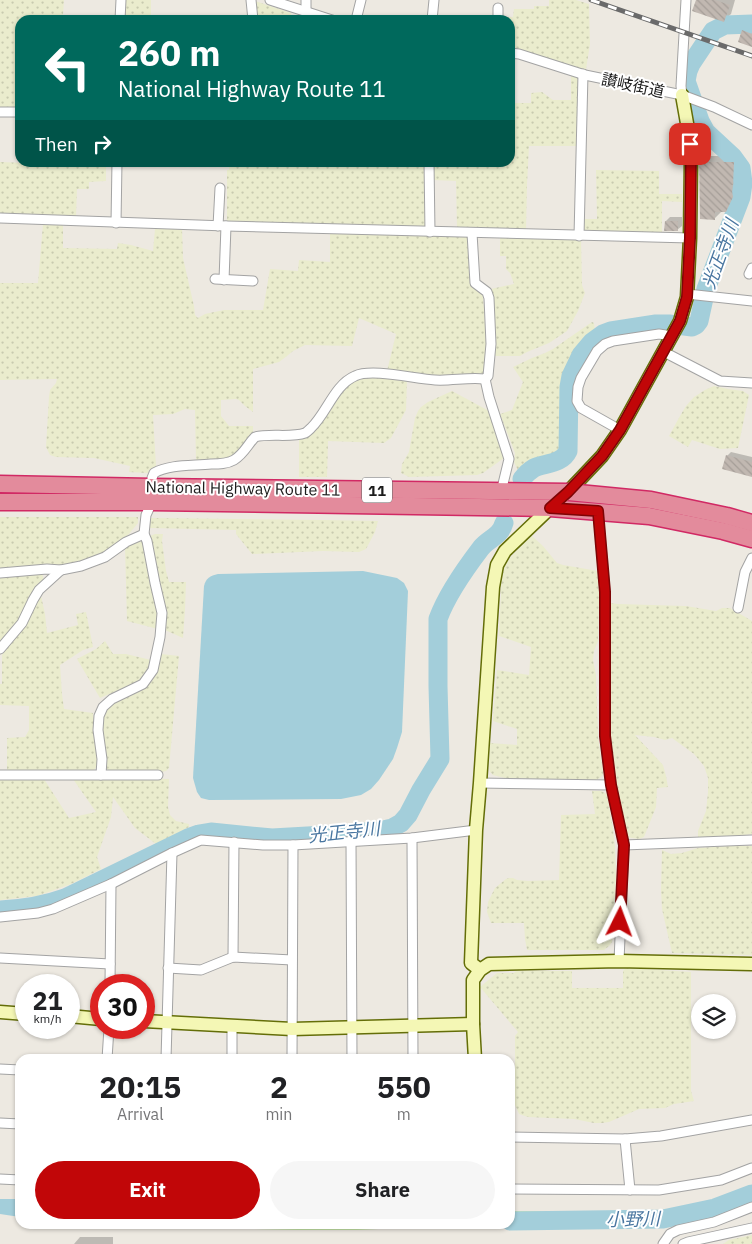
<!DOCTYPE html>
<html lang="en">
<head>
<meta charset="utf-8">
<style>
  :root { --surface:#fff; --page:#f6f6f6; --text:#202124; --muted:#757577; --accent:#c10608 }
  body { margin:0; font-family:"IBM Plex Sans","Noto Sans JP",sans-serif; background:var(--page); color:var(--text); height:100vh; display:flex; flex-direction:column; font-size:19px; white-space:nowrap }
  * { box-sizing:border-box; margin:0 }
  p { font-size:16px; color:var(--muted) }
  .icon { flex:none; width:28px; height:28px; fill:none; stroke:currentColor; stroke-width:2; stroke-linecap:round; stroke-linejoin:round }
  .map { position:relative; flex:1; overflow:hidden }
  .details { position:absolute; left:15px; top:1054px; width:500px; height:175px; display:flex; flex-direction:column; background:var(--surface); border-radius:15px; box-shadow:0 1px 4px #0004 }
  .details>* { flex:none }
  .top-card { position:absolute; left:15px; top:15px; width:500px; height:152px; border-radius:15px; box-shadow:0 1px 4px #0004; background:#00695c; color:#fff; overflow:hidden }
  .tools { position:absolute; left:691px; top:994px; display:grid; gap:10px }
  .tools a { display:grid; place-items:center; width:45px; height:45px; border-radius:50%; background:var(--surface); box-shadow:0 1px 4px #0004; font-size:25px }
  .speed { position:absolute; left:15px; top:974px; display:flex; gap:10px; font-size:25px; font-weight:700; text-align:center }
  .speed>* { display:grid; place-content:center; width:65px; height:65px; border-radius:50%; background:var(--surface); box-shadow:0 1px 4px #0004; line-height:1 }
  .speed small { font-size:12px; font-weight:400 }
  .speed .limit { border:8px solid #d22; background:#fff; color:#111 }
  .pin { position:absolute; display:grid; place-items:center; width:42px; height:42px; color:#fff; margin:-21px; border-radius:10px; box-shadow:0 2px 8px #0006 }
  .me { position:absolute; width:55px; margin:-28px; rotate:3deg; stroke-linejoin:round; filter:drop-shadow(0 0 4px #0008) }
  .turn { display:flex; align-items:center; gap:18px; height:105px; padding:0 20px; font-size:22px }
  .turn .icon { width:65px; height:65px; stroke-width:2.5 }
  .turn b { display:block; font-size:35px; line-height:42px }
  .then { display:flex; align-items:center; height:48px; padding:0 20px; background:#0003; gap:10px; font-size:19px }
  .eta { display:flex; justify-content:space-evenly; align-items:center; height:85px; text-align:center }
  .eta b { font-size:30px; font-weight:700; line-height:35px }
  .button { display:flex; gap:10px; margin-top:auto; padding:10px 20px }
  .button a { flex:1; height:58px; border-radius:30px; background:var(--accent); color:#fff; font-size:20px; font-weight:700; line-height:58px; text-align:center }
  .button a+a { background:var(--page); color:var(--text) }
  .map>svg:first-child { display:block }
  .farmland { fill:url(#farmland-dots) }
  .grass { fill:#c7e6a8 }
  .water { fill:#a3ceda }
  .shadow { fill:#0003 }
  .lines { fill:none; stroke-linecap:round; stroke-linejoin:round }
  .river { stroke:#a3ceda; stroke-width:19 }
  .building { fill:url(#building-back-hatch) }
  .street-casing { stroke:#a3a3a3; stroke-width:11 }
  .secondary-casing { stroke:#646e08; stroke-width:15 }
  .highway-casing { stroke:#d12964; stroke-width:19 }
  .street { stroke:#fff; stroke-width:9 }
  .secondary { stroke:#f4f7b5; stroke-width:12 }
  .highway { stroke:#e38b9c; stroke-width:16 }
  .rail-casing { stroke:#6a6a6a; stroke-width:5 }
  .rail { stroke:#fff; stroke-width:3; stroke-dasharray:9; stroke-linecap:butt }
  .route-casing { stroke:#7d0405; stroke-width:12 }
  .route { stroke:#c10608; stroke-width:9 }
  .labels { text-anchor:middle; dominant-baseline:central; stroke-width:4; stroke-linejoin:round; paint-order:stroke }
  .shield { fill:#fff; stroke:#606060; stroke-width:1 }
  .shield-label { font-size:15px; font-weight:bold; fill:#1c1c1c }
  .street-label { font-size:16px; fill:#1c1c1c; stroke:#fff }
  .water-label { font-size:18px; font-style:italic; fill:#4976a0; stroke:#fff }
</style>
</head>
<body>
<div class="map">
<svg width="752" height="1244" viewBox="0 0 752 1244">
  <defs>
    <pattern id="farmland-dots" width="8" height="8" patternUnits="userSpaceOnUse" patternTransform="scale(1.25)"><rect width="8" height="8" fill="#eaeccd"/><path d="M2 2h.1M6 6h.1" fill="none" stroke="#c8caaf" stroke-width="1.8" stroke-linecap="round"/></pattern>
    <pattern id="building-back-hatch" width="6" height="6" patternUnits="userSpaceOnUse" patternTransform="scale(1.25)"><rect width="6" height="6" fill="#c1b8b1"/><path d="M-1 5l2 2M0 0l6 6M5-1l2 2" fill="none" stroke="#a59e98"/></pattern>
  </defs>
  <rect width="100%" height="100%" fill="#ede9e1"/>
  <!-- farmland -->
  <g class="farmland">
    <path d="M0,0H64L63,15H91V18H116V20H20V109L0,108Z"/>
    <rect x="125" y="0" width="26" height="20"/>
    <path d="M549,0H576L589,4L590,44L586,69L570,67L519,49L510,48V20H503L504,17H513L514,9H534V6H549Z"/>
    <path d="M255,1L291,13L292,20H256Z"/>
    <path d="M571,75L580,78L578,146H529L527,184L526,230L457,229L456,181L433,180L432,163L510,162V103H531V93L542,92L553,100H571Z"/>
    <path d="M0,162L106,166V181L89,182V189H77L76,216L0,213Z"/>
    <path d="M229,163H425V227L227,223V170H229Z"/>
    <path d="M596,170L659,171V194H682V202L662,201V234L583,232L582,219H597Z"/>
    <path d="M43,224H63V248L117,249L118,243L131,245L153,251L155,229H182L183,258L194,306L195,315L198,318L205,314L224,310H263L270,269L298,271L299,260L330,262V233L467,236L469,239L470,284L482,292L483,297L487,350H485L486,360L484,374L482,375L435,376L387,371L396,334L359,318L352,346L305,345L293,351L287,356L279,362L253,369V412L245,406L239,400L236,399L221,400V416L229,426H253V434L249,437L238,452L228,459L196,462L195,410L185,409L173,414L153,415L156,466L149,470L148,473L129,472L130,466L94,458L56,457L50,455L46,447L49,397L50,390L56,383L57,379L0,380V283H38Z"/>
    <path d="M500,236L581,239L582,285L585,293L578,311L567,331L549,343L527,352L520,356H494L491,289L514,284L510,273L506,269V256H500Z"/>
    <path d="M592,322L594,323L595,332L587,337L573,355L564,372L561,384L562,414L560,453L556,456L530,465L521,473H519L514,462L515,453L500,414L512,410L523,382L513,367L532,358L545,353L553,349Z"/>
    <path d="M371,377L407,380L406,410L391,438L384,443L328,441L327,477H299V436L309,434L317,429L347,385L354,380L362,378Z"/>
    <path d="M714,386L728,389L743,391L749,395L738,448L720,449L692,440L688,447L669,436L680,416L686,406L694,397L705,390Z"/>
    <path d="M452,391L491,412L502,446L504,458L483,473L477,475L409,477L401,473L402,464L409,452L415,418L418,411L421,407L428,402Z"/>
    <path d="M0,517H138V523L129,534L106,551L95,557L64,566L0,569Z"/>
    <path d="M151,518L325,520L378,521L375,532L366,549L359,552L323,551L252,554L236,534V530L149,528L150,520Z"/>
    <path d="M155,534H163L162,541L166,571L169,582H186L185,610L183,638L165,630L150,536Z"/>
    <path d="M531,535L543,546L557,563L563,565L598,571L599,596L598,641L594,651L593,660L596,675L598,737L603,772V775L600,778L594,781L505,778L493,775L490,772L489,767L490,743L517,745V729L493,721L497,670L529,675L531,647L499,636L502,569L504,565Z"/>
    <path d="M135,541L144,542L146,561L158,605V629L127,621L125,547Z"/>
    <path d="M42,573L44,580L19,620L0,644V576Z"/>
    <path d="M41,596L45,614L47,633L78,625L76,614L86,612L93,647L83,650L60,665L62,694L64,709L93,713L97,754V765L95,769L91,772L7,771V738L25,737L29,730V706L0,705V684H2V655L25,625L36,601Z"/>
    <path d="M609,603L618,604L686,606L716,611L722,608H730L752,621V834L727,837L698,838V831L706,811L708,792V778L704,766L694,754L672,738L665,740L654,737L635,735L663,765L666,776L668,787L657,788L656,807L644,837L639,839L632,838L628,837L624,832L609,747Z"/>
    <path d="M105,641L113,654H126L151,660L148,671L143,677L137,682L100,698L77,659L96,649Z"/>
    <path d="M161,654L179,656L169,768L166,771L161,772L110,771L107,769L102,722L106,708L115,702L131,696L152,681L158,669Z"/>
    <path d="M125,778L169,779L168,807L170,815L176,821L189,824V827L156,844L135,828L113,797L111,817L97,857L101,869L71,884L37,896L0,900V779H44L69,818L96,812L73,779Z"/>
    <path d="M592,791H601L607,794L613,829L615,846L616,878L612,942L609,946L604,950H527L525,939L524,923H491L487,912L488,902L495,888L506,879L509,878H513L517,880L528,881L559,880L561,815L595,814Z"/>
    <path d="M729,846H752V955L672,953L662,909L661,890L662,850L671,854L682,853L698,848Z"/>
    <path d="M626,968L691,972V1091L694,1101L674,1104L665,1108L639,1109L609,1122L602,1123H594L574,1119L528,1117L519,1114L515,1105V1036L518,1032L480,987L497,973H514L516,971H572V988H623V971Z"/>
    <path d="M752,1235V1244H723L729,1240Z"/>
  </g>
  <!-- grass -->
  <path class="grass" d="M752,1188V1202C726,1212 702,1221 674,1226L466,1225L357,1230H298L205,1228L150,1224H510V1211L595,1212L673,1210L703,1204Z"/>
  <!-- water -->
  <g class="water">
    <path d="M363,571L397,578L404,583L408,591L402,732L397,748L393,759L379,780L371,789L361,795L341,799L209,800L201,798L197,792L193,778L204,586C206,578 210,576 218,574Z"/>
    <path d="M0,1199H20V1217L0,1214Z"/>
  </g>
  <!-- shadow -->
  <g class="shadow">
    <path d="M697,0H735L731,14L724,20Z"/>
    <path d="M751,23L752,24V45L743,31Z"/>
    <path d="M707,156H740V177L737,179L739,190L732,204L725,211H722L715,218L700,162Z"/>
    <path d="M670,217H682V226L677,230L666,221Z"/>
    <path d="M731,452L752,457V474L727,456Z"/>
    <path d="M80,1237H113V1244H74Z"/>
  </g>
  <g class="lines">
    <!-- river -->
    <g class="river">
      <path d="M522,479C525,475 529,471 534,468C545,463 562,464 568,451L569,387L571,376L581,355L592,342L603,334L611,331L656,324H669L692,327L696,325L699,321L706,289L741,197L743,183L741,168L733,157L706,132L700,121L686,81L688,71L691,64L713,31L725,25L752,24"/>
      <path d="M0,910C23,909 43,906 65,898L188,838L199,834L211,832L272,838L343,834L379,831L392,828L401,823L408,815L421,790L440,759L438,686V619C447,594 465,569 481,548C489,538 500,537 504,523"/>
      <path d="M510,1221L663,1219L715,1208L752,1194"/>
    </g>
  </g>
  <!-- building -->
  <g class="building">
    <path d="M696,0H715L730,5L724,22L692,11Z"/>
    <path d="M742,30L752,34V47L738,42Z"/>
    <path d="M699,162H734L733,185H731L733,197L726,212H715V220L700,219Z"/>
    <path d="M665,221H678V231H664Z"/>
    <path d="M726,455L752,462V477L722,469Z"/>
  </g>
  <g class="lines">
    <defs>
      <g id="street">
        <path d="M251,0L253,20"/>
        <path d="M270,0L332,20"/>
        <path d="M498,8V20"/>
        <path d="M306,11V0"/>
        <path d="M120,20L121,0"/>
        <path d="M356,20L361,0"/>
        <path d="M432,20L434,0"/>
        <path d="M510,53L519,54L585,75L682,95L714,107L752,125"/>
        <path d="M682,95L681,86L686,0"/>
        <path d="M0,112H20"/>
        <path d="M429,162L430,232"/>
        <path d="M0,218L226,226L690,238"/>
        <path d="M116,223L117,162"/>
        <path d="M218,226L220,188"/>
        <path d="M579,236L583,74"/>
        <path d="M749,274L752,268"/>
        <path d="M215,279L253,281"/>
        <path d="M224,280L226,226"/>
        <path d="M687,294L752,301"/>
        <path d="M664,352L720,381L752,383"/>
        <path d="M485,379L489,397L509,459L501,492"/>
        <path d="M620,430L581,408L577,401L578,387L581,378L597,351L605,344L613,341L659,334L672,336"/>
        <path d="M598,511L605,592V736L611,785L624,845L619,961"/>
        <path d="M0,573L47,569L61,570L81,566L105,557L126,542L144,534"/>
        <path d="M738,608L745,572L752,558"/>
        <path d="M0,649L22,623L33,600L39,590L61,570"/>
        <path d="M0,775H158"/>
        <path d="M101,775L102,759L98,730L99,716L103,707L112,699L143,684L153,670L160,637L162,613L155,583L147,541L144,534L146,515L152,502V478L154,473C170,464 193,466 211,464C219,464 227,464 234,460C244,454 248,444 255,437C270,433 291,438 305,433C307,432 310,429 311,428C327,413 334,385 355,376C372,368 415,379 435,380C452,381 468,377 485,379L488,376L491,344L489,298L487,292L475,283L472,233"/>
        <path d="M480,783L611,785"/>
        <path d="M412,838L413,1059"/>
        <path d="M351,841L352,1059"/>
        <path d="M624,845L752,840"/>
        <path d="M0,917L38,913L53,909L111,884L172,853L201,840L263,845H293L412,838L476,830"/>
        <path d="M233,957L234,842"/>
        <path d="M0,958L110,964"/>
        <path d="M168,968L201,970L233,957L292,960"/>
        <path d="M110,985L111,884"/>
        <path d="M107,1059L109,1028"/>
        <path d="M166,1059L172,853"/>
        <path d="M232,1059V1026"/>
        <path d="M292,1059L293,845"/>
        <path d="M0,1069L20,1070"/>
        <path d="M0,1123L20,1124"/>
        <path d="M510,1137L625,1139L661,1136L752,1120"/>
        <path d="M625,1139L630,1190"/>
        <path d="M0,1179L20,1180"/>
        <path d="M510,1189L659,1190L721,1180L752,1168"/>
        <path d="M663,1244L670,1234L678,1230L714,1222L752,1207"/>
        <path d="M683,1244L688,1242L752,1228"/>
      </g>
      <g id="secondary">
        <path d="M480,970L471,963L476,830L480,783L493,587L497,565L505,551L550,508L568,492L602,456L620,430L680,321L687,297L690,238L691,159L688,129L682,95"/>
        <path d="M0,1012L26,1014"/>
        <path d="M69,1016L101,1019"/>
        <path d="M144,1021L292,1029L473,1024"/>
        <path d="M475,1059L473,1024V980L480,970L489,964L619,961L752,964"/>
      </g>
      <g id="highway">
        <path d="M0,484L152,487L568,492L651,500L727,516L752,523"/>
        <path d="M0,502H152L550,508L649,516L723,531L752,539"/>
      </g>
    </defs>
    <!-- street casing -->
    <use href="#street" class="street-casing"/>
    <!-- secondary casing -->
    <use href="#secondary" class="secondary-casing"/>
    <!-- highway casing -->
    <use href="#highway" class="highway-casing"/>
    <!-- street -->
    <use href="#street" class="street"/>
    <!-- secondary -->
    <use href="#secondary" class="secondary"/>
    <!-- highway -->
    <use href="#highway" class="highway"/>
    <defs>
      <path id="rail" d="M591,0L752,56"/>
    </defs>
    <!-- rail casing -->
    <use href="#rail" class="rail-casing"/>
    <!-- rail -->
    <use href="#rail" class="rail"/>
  </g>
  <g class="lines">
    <defs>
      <path id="route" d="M620,922L624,845L611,785L605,736V592L598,511L550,508L568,492L602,456L620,430L680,321L687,297L690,238L691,158L690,144"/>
    </defs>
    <!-- route casing -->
    <use href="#route" class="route-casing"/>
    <!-- route -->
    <use href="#route" class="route"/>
  </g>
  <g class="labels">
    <!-- shield labels -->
    <rect class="shield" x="362" y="477.5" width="30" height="25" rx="4"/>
    <g class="shield-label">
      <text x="377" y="490">11</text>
    </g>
    <!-- street labels -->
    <g class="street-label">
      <text transform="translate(633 85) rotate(12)">讃岐街道</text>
      <text transform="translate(243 488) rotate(1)">National Highway Route 11</text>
    </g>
    <!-- water labels -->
    <g class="water-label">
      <text transform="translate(720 254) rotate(-70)">光正寺川</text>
      <text transform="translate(344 832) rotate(-6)">光正寺川</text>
      <text transform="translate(633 1219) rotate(-1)">小野川</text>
    </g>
  </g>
</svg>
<div class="tools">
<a><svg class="icon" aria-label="layers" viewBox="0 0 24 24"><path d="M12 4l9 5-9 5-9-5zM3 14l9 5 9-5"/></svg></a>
</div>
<div class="speed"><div>21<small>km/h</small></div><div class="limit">30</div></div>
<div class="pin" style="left:690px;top:144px;background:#d93025"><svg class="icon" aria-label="arrive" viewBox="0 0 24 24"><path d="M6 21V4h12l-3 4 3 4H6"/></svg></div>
<svg class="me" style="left:620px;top:922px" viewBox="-20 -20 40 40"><path d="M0-17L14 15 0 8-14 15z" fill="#c10608" stroke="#fff" stroke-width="4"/></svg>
<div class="top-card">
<div class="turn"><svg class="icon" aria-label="left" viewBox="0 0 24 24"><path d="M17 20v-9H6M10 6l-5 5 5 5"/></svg><div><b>260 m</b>National Highway Route 11</div></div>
<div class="then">Then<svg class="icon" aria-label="right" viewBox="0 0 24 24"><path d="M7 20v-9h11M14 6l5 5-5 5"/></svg></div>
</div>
<section class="details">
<div class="eta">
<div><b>20:15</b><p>Arrival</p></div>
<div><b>2</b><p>min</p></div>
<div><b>550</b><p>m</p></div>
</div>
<div class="button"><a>Exit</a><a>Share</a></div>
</section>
</div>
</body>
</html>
